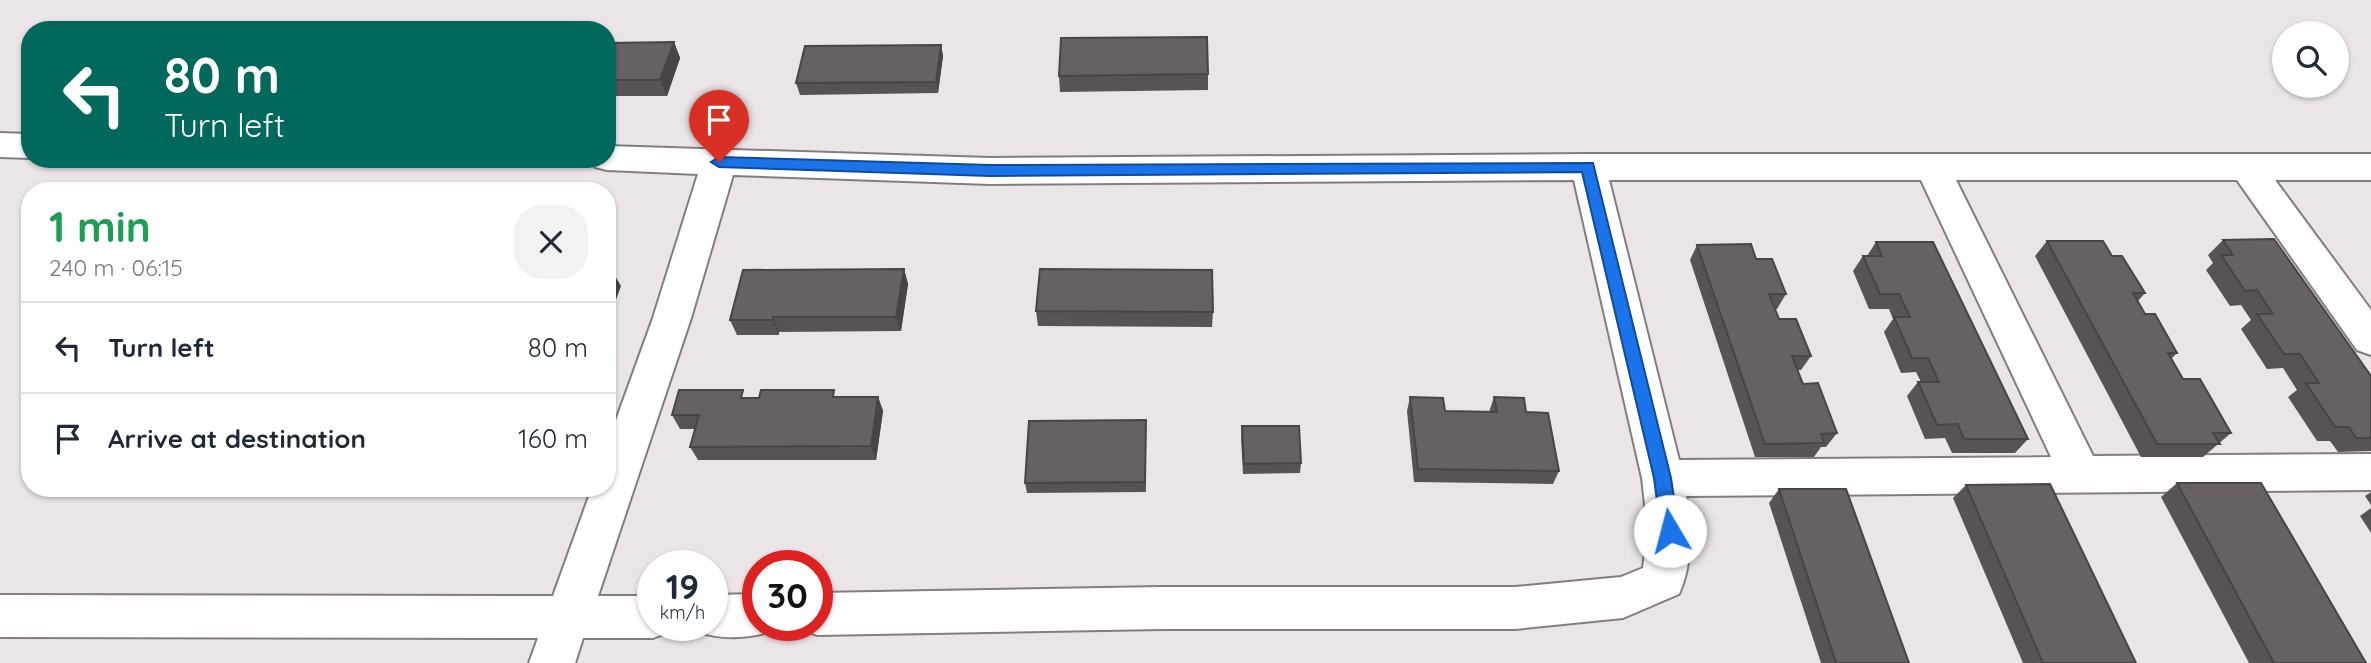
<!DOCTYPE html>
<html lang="en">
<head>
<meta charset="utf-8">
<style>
  :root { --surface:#fff; --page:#f2f2f3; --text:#1f2937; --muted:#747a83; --line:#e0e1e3 }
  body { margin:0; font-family:Quicksand,sans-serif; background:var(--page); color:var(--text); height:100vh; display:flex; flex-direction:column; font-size:26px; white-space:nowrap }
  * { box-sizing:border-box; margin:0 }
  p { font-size:23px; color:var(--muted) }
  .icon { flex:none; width:38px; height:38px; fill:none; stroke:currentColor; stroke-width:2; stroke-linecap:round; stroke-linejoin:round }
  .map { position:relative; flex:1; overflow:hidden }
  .drawer { position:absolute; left:21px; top:182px; width:595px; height:315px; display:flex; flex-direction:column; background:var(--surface); border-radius:28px; box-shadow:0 2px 5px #0004 }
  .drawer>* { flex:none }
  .guide { position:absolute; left:21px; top:21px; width:595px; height:147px; border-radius:28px; box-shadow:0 2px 5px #0004; background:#00695c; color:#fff; overflow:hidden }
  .tools { position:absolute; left:2272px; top:21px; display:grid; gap:14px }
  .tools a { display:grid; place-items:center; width:77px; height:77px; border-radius:50%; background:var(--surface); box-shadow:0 2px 5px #0004; font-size:35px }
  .speed { position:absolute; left:637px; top:550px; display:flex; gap:14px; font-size:35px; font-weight:700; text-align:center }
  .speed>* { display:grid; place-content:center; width:91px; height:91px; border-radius:50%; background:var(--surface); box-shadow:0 2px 5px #0004; line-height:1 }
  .speed small { font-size:18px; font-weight:400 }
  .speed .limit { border:10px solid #d22; background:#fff; color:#111 }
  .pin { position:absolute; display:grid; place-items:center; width:60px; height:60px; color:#fff; margin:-72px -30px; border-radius:50% 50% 50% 0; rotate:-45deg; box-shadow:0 0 7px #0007 }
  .pin .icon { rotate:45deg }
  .me { position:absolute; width:77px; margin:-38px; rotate:352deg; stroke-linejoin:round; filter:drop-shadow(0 0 5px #0008) }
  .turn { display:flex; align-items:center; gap:24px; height:147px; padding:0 28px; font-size:32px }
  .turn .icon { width:91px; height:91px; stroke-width:2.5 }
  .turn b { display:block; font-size:49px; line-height:60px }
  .round { display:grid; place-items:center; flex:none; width:74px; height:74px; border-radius:28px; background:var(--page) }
  .summary { display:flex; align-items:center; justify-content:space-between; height:119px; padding:0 28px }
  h1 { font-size:42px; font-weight:800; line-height:52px; color:#1e9e55 }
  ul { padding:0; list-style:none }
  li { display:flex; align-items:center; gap:21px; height:91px; padding:0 28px; border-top:2px solid var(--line) }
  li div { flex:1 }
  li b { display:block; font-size:26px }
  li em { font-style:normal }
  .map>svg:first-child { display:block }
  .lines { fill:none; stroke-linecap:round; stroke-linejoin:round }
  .minor-casing { stroke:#837d81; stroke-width:4 }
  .minor { fill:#fff; fill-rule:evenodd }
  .wall { fill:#595357 }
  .shaded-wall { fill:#484447 }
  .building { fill:#676165; stroke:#484447; stroke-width:2 }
  .route { fill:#1a73e8; stroke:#114b97; stroke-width:2 }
</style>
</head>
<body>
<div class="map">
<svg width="2371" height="663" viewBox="0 0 2371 663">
  <rect width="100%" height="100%" fill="#ebe5e8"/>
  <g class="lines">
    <defs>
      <g id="minor">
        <path d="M0,133L30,134V158L0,157Z"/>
        <path d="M607,146L990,158L1588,154H2371V180H2275L2371,310V355L2357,350L2237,180H1956L2093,456L2371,454V490L1686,496C1691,529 1693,563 1679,594L1623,618L1515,629H1162L817,635L801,629L799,625H817V593L1162,587H1515L1621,577L1643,568L1648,531L1642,478L1574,180L990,184L733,175L691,318L598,596H653V625H672L669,632L653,638H583L575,663H529L538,638L0,637V595L553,596L592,488H607V445L653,318L698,174L607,170L595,167L590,159H607ZM1609,180H1921L2051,457L1679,460Z"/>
        <path d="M758,594V625H776L774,630C750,639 720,640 696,631L693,625H712V595Z"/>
      </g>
    </defs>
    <!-- minor casing -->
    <use href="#minor" class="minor-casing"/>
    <!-- minor -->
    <use href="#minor" class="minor"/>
  </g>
  <!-- wall -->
  <g class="wall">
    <path d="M674,42L680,58L667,96H607V43Z"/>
    <path d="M941,45L943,56L938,93L800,95L796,83Z"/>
    <path d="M1208,74V90L1060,92L1059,76Z"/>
    <path d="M2223,240L2371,376V451L2338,452L2330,441H2317L2288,397L2297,390L2283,368L2267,369L2241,329L2251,320L2241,305L2230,306L2206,270L2213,263L2208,255Z"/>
    <path d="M2047,241L2112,256L2145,293L2138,301L2145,314L2177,353L2171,359L2183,379L2231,433L2203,457H2141L2035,256Z"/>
    <path d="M1876,242L2028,439L2015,453H1952L1945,438L1925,439L1907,396L1918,382H1921L1916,372L1901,373L1884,332L1893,319L1889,309H1869L1853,271L1863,256H1867Z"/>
    <path d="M1697,245L1756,259L1786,294L1777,309H1775L1779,319L1811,356L1801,370H1798L1803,384L1837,433L1826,447H1821L1814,457H1755L1690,260Z"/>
    <path d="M904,269L908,284L901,331L779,332V335H737L730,320Z"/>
    <path d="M1036,311L1213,312L1212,327L1038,326Z"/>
    <path d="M878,397L883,411L876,460H698L690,447L695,429H680L672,415L746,398Z"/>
    <path d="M1410,397L1445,411L1489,412L1494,397L1526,412L1559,471L1553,484L1414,482L1407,411Z"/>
    <path d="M1146,420V492L1027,493L1025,483Z"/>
    <path d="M1242,426L1301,463L1300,473L1243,474L1241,437Z"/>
    <path d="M2177,483L2366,663H2249L2161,497Z"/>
    <path d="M1966,485L2136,663H2023L1953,498Z"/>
    <path d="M1779,489L1909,663H1821L1769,503Z"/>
    <path d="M2371,492V505L2365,496Z"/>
    <path d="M2371,508V533L2360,516Z"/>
  </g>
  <!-- shaded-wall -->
  <g class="shaded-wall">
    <path d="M674,42L680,58L667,96L660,80Z"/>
    <path d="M941,45L943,56L938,93L936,82Z"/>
    <path d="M904,269L908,284L901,331L896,317Z"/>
    <path d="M612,271L621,286L607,324V285Z"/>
    <path d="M773,317L779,332V335L773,320Z"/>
    <path d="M878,397L883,411L876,460L871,446Z"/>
  </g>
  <!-- building -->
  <g class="building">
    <path d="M1207,37L1208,74L1059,76L1061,38Z"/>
    <path d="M674,42L660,80H607V43Z"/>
    <path d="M941,45L936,82L796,83L805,46Z"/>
    <path d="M2274,239L2371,376V438H2356L2349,427H2335L2306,383H2319L2300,354H2284L2257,314H2273L2257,290L2245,291L2221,255H2233L2223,240Z"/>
    <path d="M2047,241H2103L2112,256H2122L2145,293H2133L2145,314H2155L2177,353H2168L2183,379H2200L2231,433H2213L2220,444H2157Z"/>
    <path d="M1876,242H1933L2028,439H1964L1958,424L1937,425L1918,382H1939L1928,358H1912L1894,317H1910L1899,294H1880L1863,256H1882Z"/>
    <path d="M1751,244L1756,259H1772L1786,294H1769L1779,319H1796L1811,356H1792L1803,384L1818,383L1837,433L1821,434L1824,443L1765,444L1697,245Z"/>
    <path d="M904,269L896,317H773V320H730L743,270Z"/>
    <path d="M1040,269L1212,270L1213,312L1036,311Z"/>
    <path d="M607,271H612L607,285Z"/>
    <path d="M679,390H743L741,398H759L761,390H834L833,397H878L871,446L690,447L699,415H672Z"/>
    <path d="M1410,397L1443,398L1445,411L1497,412L1494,397L1524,398L1526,412L1548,413L1559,471L1418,469Z"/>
    <path d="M1146,420L1145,482L1025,483L1029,421Z"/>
    <path d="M1242,426H1299L1301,463L1244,464Z"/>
    <path d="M2177,483H2261L2366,663H2274Z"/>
    <path d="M2050,484L2136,663H2043L1966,485Z"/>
    <path d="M1779,489H1846L1909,663H1836Z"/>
  </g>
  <!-- route -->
  <path class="route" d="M719,157L990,165L1593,163L1671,478L1679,531L1676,536L1670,539L1664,536L1661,531L1654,478L1582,172L990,176L719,167L711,162Z"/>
</svg>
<div class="tools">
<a><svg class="icon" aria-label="search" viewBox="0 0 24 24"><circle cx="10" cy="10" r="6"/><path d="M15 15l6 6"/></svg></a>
</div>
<div class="speed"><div>19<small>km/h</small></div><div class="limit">30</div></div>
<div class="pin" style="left:719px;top:162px;background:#d93025"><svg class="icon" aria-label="arrive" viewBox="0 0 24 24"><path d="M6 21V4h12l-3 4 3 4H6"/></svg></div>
<svg class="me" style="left:1670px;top:531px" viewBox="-20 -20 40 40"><circle r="19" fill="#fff"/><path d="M0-13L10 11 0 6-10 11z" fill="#1a73e8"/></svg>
<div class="guide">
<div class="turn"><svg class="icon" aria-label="left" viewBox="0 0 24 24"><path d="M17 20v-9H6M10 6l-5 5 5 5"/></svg><div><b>80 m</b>Turn left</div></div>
</div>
<section class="drawer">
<div class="summary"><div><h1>1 min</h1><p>240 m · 06:15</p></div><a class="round"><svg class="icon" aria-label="close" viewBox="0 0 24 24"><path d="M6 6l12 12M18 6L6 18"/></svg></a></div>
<ul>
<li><svg class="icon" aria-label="left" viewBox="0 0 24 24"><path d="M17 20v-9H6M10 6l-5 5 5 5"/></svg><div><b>Turn left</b></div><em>80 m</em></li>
<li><svg class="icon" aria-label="arrive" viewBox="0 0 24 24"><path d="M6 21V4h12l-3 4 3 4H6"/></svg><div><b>Arrive at destination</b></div><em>160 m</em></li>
</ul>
</section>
</div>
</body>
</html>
